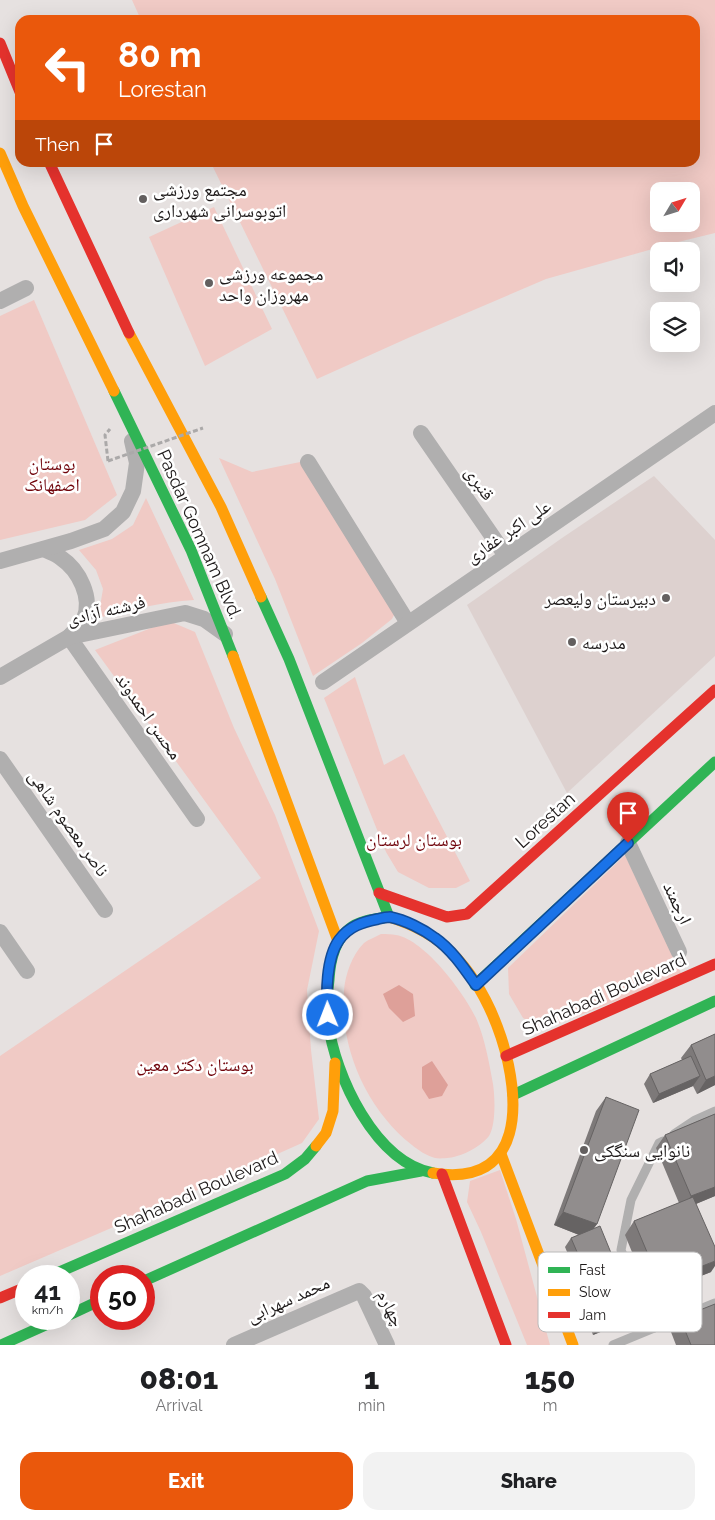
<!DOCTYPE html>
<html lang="en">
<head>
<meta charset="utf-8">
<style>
  :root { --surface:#fff; --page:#f2f2f2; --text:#202124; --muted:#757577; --accent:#ea580c }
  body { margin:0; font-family:Raleway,"Noto Naskh Arabic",sans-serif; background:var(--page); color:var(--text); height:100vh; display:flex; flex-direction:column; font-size:19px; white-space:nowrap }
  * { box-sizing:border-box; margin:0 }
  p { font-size:16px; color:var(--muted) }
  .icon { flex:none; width:28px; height:28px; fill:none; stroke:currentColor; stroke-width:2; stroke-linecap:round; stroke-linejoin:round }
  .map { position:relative; height:1345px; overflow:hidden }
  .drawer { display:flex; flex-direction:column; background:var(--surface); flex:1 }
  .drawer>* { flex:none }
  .banner { position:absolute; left:15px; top:15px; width:685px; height:152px; border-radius:15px; box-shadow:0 5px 20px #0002; background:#ea580c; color:#fff; overflow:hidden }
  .needle { width:32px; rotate:52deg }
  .buttons { position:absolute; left:650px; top:182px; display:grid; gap:10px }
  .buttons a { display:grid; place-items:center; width:50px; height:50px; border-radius:10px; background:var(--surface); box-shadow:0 5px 20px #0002; font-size:25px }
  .speed { position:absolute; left:15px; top:1265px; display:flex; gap:10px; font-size:25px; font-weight:700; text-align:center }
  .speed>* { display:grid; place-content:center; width:65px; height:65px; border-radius:50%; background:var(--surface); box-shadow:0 5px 20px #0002; line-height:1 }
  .speed small { font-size:12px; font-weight:400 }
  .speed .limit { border:8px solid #d22; background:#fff; color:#111 }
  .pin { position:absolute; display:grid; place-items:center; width:42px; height:42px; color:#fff; margin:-51px -21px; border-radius:50% 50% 50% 0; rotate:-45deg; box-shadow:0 0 5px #0007 }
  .pin .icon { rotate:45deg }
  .me { position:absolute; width:55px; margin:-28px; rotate:359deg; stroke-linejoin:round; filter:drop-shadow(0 0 4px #0008) }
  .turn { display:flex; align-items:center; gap:18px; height:105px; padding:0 20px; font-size:22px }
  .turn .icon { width:65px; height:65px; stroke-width:2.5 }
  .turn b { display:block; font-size:35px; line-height:42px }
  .then { display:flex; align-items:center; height:48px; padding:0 20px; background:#0003; gap:10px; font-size:19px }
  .eta { display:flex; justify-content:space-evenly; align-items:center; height:85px; text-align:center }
  .eta b { font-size:30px; font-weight:800; line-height:35px }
  .cta { display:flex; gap:10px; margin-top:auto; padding:10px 20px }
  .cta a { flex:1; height:58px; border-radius:15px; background:var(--accent); color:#fff; font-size:20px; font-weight:800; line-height:58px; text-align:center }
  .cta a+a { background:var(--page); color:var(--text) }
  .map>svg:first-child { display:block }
  .built { fill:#ddd1cf }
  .green { fill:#f0cac5; fill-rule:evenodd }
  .water { fill:#dea099 }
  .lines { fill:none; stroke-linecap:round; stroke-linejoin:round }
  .path { stroke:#aba9a9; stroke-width:3; stroke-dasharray:5 2.5; stroke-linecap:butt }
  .lane { stroke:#b0afaf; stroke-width:9 }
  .street { stroke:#b0afaf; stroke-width:16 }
  .fast { stroke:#30b455; stroke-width:11 }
  .slow { stroke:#ff9f0a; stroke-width:11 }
  .jam { stroke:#e5322d; stroke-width:11 }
  .path-bridge { stroke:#aba9a9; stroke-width:3; stroke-dasharray:5 2.5; stroke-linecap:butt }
  .wall { fill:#7d7979 }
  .shaded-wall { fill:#666363 }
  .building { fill:#918d8d; stroke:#666363 }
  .route-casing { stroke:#114b97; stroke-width:12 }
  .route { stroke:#1a73e8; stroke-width:9 }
  .poi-dot { fill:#635f5f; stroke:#fff; stroke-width:2 }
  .labels { text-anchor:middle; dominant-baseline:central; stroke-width:5; stroke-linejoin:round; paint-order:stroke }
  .poi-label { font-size:18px; fill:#1d1919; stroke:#fff; text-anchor:start }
  .park-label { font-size:18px; fill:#70030a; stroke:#fff }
  .street-label { font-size:18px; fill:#1d1919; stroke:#fff }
  .key { fill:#fff; stroke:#bbbaba; stroke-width:1 }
  .key-label { font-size:14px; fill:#1d1919 }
</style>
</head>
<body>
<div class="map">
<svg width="715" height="1345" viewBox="0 0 715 1345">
  <rect width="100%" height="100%" fill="#e6e1e0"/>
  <!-- built -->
  <path class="built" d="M654,476L715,540V656L567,793L467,605L562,538Z"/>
  <!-- green -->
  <g class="green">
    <path d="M132,0H715V233L674,243L546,279L408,338L317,379L211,163L695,162V20H141ZM691,191V224H659V191Z"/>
    <path d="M214,207L272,329L205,366L149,237Z"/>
    <path d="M34,300L117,495L85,520L0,540V316Z"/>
    <path d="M219,458L252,472L305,461L397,609L392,619L362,643L313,676L275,579Z"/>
    <path d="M146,498L194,600C161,602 130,610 98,618L103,589L96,570L79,550L112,539L133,525Z"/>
    <path d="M169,621L195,632L234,728L275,815L319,931L307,990L311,1050L319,1119L302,1143L153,1210L0,1276V1056L261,878L95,650Z"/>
    <path d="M355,677L384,765L404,754L470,881L456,888H429L398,872L386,852L324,698Z"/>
    <path d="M625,855L682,975L545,1029L523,1018L509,994L508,968Z"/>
    <path d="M381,934C386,934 392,934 396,935C425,940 464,993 476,1018C485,1039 489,1062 493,1084C495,1097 496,1125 489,1136C482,1145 468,1153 457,1156C452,1158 440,1159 435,1158C427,1156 418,1150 412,1145C367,1110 339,1047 344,991C345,975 352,955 364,943C369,939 376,937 381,934Z"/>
    <path d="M500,1170L516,1219L550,1345H527L481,1232L467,1202L470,1181Z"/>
  </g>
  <!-- water -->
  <g class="water">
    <path d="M399,985L413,994L415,1016L403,1022L389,1008L383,994Z"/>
    <path d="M432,1061L448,1085L442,1096L429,1099L422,1088V1067Z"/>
  </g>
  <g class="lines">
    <!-- path -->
    <path class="path" d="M108,461L105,435L110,429"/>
    <!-- lane -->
    <g class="lane">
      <path d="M674,1134L695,1120L715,1111"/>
      <path d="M654,1328L621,1250L631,1200L659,1143L663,1141"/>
      <path d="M613,1345L715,1303"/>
    </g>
    <!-- street -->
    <g class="street">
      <path d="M0,301L26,288"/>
      <path d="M421,433L506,556"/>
      <path d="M308,462L408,623"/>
      <path d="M44,549C49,552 56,554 61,558C79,570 93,598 84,619C81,626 73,632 69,637"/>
      <path d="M0,561L71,541L104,529L123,512L133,491L137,463L132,441"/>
      <path d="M69,637L197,819"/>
      <path d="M0,677L69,637L185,613L204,619L225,634"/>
      <path d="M323,682L715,413"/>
      <path d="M0,759L105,910"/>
      <path d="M628,843L679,952"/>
      <path d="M0,932L27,971"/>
      <path d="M234,1345L359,1291L364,1296L387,1345"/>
    </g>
    <!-- fast -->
    <g class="fast">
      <path d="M114,391L191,550L233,656"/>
      <path d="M261,597L289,659L389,917"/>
      <path d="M389,917C376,919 360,920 349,929C334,941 330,962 329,980C327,994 326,1008 328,1022C335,1076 375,1162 433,1173"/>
      <path d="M475,985L715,762"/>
      <path d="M513,1095L715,1001"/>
      <path d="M50,1276L285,1174L305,1159L316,1146"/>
      <path d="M144,1281L367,1181L421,1171"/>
      <path d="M69,1315L101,1300"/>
      <path d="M1,1345L59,1319"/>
    </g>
    <!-- slow -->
    <g class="slow">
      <path d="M0,153L23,206L114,391"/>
      <path d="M129,333L221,507L261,597"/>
      <path d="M233,656L338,941"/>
      <path d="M389,917C412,924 434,935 451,952C474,975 491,1007 501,1037C521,1098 526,1188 433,1173"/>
      <path d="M316,1146L326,1133L333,1111L335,1063"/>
      <path d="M501,1154L573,1345"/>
    </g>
    <!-- jam -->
    <g class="jam">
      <path d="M0,43L20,92"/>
      <path d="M49,162L129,333"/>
      <path d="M379,893L447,917L467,914L715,690"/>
      <path d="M506,1056L715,964"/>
      <path d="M442,1174L506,1345"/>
      <path d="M0,1298L26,1287"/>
    </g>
    <!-- path-bridge -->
    <path class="path-bridge" d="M108,461L203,428"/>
  </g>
  <!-- wall -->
  <g class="wall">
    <path d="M715,1034V1085L697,1094L693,1086L653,1103L644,1084L650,1074L682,1060L681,1058L691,1045Z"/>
    <path d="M606,1097L597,1224L593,1229L618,1270L617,1272L623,1319L615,1326L593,1335L584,1311L588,1307L582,1292L583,1291L565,1247L571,1238L579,1235L554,1225L596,1111Z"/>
    <path d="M715,1114V1196L696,1204L711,1272L650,1296L625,1235L634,1221L679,1203L656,1148L665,1135Z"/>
    <path d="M680,1318L715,1345H676L671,1332Z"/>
  </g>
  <!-- shaded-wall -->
  <g class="shaded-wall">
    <path d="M700,1076L693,1086L653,1103L659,1094Z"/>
    <path d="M715,1076V1085L697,1094L706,1080Z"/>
    <path d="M715,1187V1196L681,1210L691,1196Z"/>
    <path d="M563,1212L597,1224L587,1238L554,1225Z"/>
    <path d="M715,1261V1266L711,1272L650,1296L660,1283Z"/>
    <path d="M629,1309L623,1319L615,1326L593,1335L599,1326Z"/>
  </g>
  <!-- building -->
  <g class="building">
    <path d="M715,1034V1076L706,1080L691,1045Z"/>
    <path d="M691,1056L700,1076L659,1094L650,1074Z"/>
    <path d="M606,1097L639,1110L597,1224L563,1212Z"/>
    <path d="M715,1114V1187L691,1196L665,1135Z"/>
    <path d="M693,1197L715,1247V1261L660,1283L634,1221Z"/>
    <path d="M600,1226L618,1270L617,1271L624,1289L626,1288L631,1299V1303L629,1309L621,1317L599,1326L591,1302L595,1300L588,1283L590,1282L571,1238Z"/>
    <path d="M715,1304V1345H691L680,1318Z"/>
  </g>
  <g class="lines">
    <defs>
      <path id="route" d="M328,1015C326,994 326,958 339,940C349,926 363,922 378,919C382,918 386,917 390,917C405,920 423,929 435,938C452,950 464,968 476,985L628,843"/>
    </defs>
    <!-- route casing -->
    <use href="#route" class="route-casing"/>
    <!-- route -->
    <use href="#route" class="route"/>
  </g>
  <!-- markers -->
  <g class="poi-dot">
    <circle cx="143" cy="199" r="5"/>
    <circle cx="209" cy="283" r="5"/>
    <circle cx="666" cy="598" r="5"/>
    <circle cx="572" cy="642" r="5"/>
    <circle cx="584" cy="1150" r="5"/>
  </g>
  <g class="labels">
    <!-- poi labels -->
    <g class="poi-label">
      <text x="153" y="189">مجتمع ورزشی<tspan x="153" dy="21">اتوبوسرانی شهرداری</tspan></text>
      <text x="219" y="273">مجموعه ورزشی<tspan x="219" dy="21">مهروزان واحد</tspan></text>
      <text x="656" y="598" text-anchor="end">دبیرستان ولیعصر</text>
      <text x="582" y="642">مدرسه</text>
      <text x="594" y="1150">نانوایی سنگکی</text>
    </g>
    <!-- park labels -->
    <g class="park-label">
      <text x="52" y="463">بوستان<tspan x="52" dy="21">اصفهانک</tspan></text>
      <text x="414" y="839">بوستان لرستان</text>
      <text x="195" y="1064">بوستان دکتر معین</text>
    </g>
    <!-- street labels -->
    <g class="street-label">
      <text transform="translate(480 483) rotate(55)">قنبری</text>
      <text transform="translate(508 531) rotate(-34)">علی اکبر غفاری</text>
      <text transform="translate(200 534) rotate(66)">Pasdar Gomnam Blvd.</text>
      <text transform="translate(106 610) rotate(-13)">فرشته آزادی</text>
      <text transform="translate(149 716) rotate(55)">محسن احمدوند</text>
      <text transform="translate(545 820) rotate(-42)">Lorestan</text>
      <text transform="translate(69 823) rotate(55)">ناصر معصوم شاهی</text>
      <text transform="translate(678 903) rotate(65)">ارجمند</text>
      <text transform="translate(604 994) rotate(-24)">Shahabadi Boulevard</text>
      <text transform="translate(196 1192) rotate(-24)">Shahabadi Boulevard</text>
      <text transform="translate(288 1299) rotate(-24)">محمد سهرابی</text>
      <text transform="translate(391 1308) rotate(63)">چهارم</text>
    </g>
  </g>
  <!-- legend -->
  <rect x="538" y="1252" width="164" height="80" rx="8" class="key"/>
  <rect x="548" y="1267" width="22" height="6" fill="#30b455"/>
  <rect x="548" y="1289" width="22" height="7" fill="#ff9f0a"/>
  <rect x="548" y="1312" width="22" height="6" fill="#e5322d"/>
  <g class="key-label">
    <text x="579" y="1275">Fast</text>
    <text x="579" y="1297">Slow</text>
    <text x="579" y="1320">Jam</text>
  </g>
</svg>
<div class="buttons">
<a><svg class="needle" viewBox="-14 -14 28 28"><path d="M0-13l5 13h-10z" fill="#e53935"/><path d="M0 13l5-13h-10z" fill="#757577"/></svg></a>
<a><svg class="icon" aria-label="sound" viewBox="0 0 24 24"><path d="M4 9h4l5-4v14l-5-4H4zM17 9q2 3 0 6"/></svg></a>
<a><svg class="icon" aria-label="layers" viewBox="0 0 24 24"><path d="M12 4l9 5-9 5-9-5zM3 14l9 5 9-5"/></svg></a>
</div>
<div class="speed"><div>41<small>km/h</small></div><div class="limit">50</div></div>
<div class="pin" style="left:628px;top:843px;background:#d93025"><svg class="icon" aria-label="arrive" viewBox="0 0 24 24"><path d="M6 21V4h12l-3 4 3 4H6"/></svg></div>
<svg class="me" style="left:328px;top:1015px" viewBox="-20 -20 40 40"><circle r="17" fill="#1a73e8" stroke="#fff" stroke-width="3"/><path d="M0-11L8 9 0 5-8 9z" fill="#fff"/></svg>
<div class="banner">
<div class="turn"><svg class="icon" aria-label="left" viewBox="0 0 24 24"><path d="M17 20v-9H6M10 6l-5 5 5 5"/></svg><div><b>80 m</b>Lorestan</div></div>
<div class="then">Then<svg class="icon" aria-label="arrive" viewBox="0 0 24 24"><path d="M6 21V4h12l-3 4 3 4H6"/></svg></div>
</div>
</div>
<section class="drawer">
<div class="eta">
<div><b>08:01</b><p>Arrival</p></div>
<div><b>1</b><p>min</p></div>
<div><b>150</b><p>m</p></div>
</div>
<div class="cta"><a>Exit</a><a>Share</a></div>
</section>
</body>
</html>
